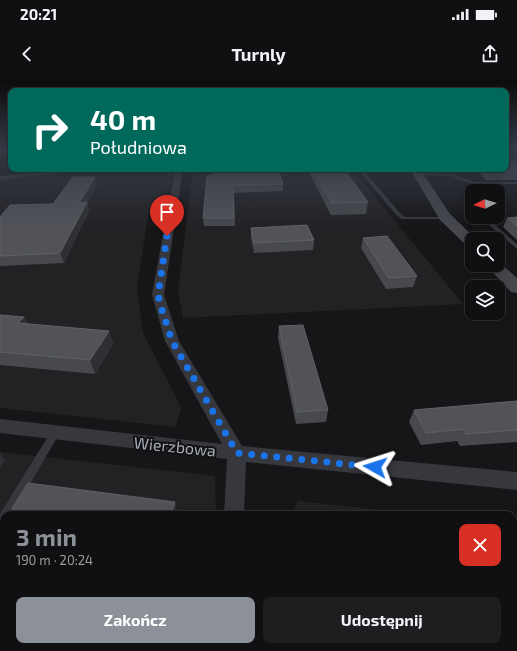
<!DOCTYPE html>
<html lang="pl">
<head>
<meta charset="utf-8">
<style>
  :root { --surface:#101012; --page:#1e1e20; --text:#f1f3f6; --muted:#9c9d9f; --line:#303032; --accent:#8c9099 }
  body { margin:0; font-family:"Exo 2",sans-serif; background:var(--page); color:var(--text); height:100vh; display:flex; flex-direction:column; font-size:15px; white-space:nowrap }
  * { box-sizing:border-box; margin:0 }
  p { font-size:13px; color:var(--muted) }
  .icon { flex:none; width:22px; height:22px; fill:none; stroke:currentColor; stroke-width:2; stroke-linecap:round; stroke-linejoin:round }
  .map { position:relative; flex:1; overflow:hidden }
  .details { position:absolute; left:0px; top:431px; width:517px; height:140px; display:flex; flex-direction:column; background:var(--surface); border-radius:12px 12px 0 0; box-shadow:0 2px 10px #0003,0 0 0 1px var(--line) }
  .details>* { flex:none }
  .guide { position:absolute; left:8px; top:8px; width:501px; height:84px; border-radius:8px; box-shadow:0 2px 10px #0003,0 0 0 1px var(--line); background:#00695c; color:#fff; overflow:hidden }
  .needle { width:26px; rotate:265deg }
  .buttons { position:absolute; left:465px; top:104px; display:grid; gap:8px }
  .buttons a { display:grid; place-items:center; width:40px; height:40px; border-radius:8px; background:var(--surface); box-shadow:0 2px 10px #0003,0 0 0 1px var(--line); font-size:20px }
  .pin { position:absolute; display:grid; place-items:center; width:34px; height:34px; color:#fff; margin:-41px -17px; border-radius:50% 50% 50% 0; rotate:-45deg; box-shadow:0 0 4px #0007 }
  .pin .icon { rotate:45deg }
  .me { position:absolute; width:44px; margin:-22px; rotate:276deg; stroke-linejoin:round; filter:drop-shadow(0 0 3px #0008) }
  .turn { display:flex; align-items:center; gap:14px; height:84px; padding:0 16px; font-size:18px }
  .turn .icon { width:52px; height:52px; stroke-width:2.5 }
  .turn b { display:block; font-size:28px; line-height:34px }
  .round { display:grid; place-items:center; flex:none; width:42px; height:42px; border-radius:8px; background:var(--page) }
  .overview { display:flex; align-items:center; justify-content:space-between; height:68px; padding:0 16px }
  h1 { font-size:24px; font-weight:700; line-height:30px; color:var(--accent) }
  .primary-button { display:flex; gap:8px; margin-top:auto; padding:8px 16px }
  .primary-button a { flex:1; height:46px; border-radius:8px; background:var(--accent); color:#fff; font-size:16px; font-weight:700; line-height:46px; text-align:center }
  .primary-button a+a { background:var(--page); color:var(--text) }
  .status { display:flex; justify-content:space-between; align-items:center; height:28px; padding:0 20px; background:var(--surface); direction:ltr }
  .status svg { height:11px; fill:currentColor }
  header { display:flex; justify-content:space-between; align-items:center; height:52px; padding:0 16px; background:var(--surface); font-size:18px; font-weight:700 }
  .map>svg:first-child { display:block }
  .built { fill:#222225 }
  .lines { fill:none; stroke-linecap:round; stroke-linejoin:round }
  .lane { fill:#37383d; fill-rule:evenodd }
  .street { fill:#37383d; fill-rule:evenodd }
  .secondary { fill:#45474d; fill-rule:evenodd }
  .wall { fill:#47494d }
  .shaded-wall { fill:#2f3033 }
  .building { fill:#525359; stroke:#5f6168 }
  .route { stroke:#1a73e8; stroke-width:7; stroke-dasharray:0 12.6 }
  .labels { text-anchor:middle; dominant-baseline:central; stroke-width:4; stroke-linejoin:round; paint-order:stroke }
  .near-street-label { font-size:16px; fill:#a8adb8; stroke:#111113 }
</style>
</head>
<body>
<div class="status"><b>20:21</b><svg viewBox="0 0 49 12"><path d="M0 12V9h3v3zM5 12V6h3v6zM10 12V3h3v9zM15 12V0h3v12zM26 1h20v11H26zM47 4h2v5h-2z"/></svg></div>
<header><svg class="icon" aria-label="back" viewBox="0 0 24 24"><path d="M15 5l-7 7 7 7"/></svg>Turnly<svg class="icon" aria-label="share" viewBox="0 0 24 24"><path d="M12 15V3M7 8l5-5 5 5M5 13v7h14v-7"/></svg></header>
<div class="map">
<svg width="517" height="571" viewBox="0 0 517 571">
  <rect width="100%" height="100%" fill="#161618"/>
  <!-- built -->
  <g class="built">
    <path d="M96,89H174L166,129L149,128L137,207L143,253L181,327L176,347L0,328V100Z"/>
    <path d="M193,89H352L463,224L183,238L178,212Z"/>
    <path d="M0,372L215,396L216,435H4V567H218V571H0Z"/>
    <path d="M298,421L430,435H291Z"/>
    <path d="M513,444L517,445V571H304L303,567H513Z"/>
  </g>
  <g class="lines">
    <!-- lane -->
    <g class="lane">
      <path d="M506,74L517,81V84L506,77Z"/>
      <path d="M358,89H362L400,133L405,137H447L449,138L447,139H402L396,135Z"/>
      <path d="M417,93L454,94L462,98L476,102H517V104H476L459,100L453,96L416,95Z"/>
      <path d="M490,144H494L517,164V169L490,146Z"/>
      <path d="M55,349L58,350L60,353L58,356L12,435H4V448L0,449V434L52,350Z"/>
    </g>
    <!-- street -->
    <g class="street">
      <path d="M59,89H82L78,91L0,100V96Z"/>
      <path d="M175,89H183L164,215L179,261L242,366L517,392V410L246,382L244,435H224L227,379L0,353V339L222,364L165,261L152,215Z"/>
      <path d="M226,567H252L253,571H227Z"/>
    </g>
    <!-- secondary -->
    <g class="secondary">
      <path d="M410,89H420L450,134L476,159H472V167L467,166L440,140Z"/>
      <path d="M498,181L517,198V213L511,212L486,185H498Z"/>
    </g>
  </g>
  <!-- wall -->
  <g class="wall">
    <path d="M517,84V100H486L476,89H506Z"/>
    <path d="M307,89H344L368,122L366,134L331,135Z"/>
    <path d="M221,92L283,104V111L234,113L235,146H204L203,138Z"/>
    <path d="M97,105L87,123L89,131L64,183L0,186V137L53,124Z"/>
    <path d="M517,137V160L503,147L507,138Z"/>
    <path d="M251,148L314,160L313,170L254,173L251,158Z"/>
    <path d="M363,158L417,196L413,207L386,209L361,168Z"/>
    <path d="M0,235L24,237L28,244L109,251L113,264L95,294L0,285Z"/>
    <path d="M279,246L328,330L326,342L296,344L278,258Z"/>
    <path d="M517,321V362L460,366L457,361L421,365L409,342L414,330Z"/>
    <path d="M69,567H171V571H78L71,570Z"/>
    <path d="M444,567H513L517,571H445Z"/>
  </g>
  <!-- shaded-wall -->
  <g class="shaded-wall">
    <path d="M95,97L97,105L87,123L89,131L64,183L60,173L79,123Z"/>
    <path d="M24,237L30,250L18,243Z"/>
    <path d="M109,251L113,264L95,294L90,280Z"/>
    <path d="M0,373L5,381L0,388Z"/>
    <path d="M175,422L178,433V435H171Z"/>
    <path d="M167,567H171V571H166Z"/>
  </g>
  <!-- building -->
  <g class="building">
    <path d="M506,75L517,84V92L489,91L486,89H506Z"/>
    <path d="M221,89H278L283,104L233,105L234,138H203L207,96L221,92Z"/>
    <path d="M313,89H344L368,122L332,123Z"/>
    <path d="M73,97H95L79,123L87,122L60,173L0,176V137L10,125L53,124Z"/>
    <path d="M517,137V146L507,138Z"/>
    <path d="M307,145L314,160L254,163L251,148Z"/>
    <path d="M387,156L417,196L389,198L363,158Z"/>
    <path d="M0,235L24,237L18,243L109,251L90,280L0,272Z"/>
    <path d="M303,245L328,330L297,332L279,246Z"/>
    <path d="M517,321V350L466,354L463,349L426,353L414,330Z"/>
    <path d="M28,403L175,422L171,435H8Z"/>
    <path d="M513,539L517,548V571H453V567H513Z"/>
    <path d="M97,567H167L166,571H121Z"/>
  </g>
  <!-- sky -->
  <linearGradient id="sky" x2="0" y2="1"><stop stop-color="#0c0c0d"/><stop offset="0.47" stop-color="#363c48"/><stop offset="1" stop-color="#363c48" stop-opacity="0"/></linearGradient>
  <rect width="517" height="148" fill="url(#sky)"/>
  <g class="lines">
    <!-- route -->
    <path class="route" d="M167,156L158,215L161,227L172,261L237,373L375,387"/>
  </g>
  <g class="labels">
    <!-- near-street labels -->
    <g class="near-street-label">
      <text transform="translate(175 366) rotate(6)">Wierzbowa</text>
    </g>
  </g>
</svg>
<div class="buttons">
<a><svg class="needle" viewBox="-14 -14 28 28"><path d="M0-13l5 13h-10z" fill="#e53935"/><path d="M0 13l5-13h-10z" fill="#9c9d9f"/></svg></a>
<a><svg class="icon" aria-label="search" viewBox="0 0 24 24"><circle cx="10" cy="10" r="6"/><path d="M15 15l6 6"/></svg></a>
<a><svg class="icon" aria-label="layers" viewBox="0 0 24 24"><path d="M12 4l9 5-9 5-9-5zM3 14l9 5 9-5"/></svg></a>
</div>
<div class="pin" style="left:167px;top:156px;background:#d93025"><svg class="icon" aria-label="arrive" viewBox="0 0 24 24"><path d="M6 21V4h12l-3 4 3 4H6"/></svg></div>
<svg class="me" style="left:375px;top:387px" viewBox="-20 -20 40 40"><path d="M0-17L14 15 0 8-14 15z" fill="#1a73e8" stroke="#fff" stroke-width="4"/></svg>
<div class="guide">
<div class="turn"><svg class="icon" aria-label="right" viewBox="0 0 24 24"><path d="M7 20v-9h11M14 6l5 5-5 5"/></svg><div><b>40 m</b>Południowa</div></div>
</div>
<section class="details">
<div class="overview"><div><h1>3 min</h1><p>190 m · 20:24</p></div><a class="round" style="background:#d93025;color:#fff"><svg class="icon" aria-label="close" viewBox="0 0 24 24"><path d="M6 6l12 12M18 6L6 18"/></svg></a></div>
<div class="primary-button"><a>Zakończ</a><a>Udostępnij</a></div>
</section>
</div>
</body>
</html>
